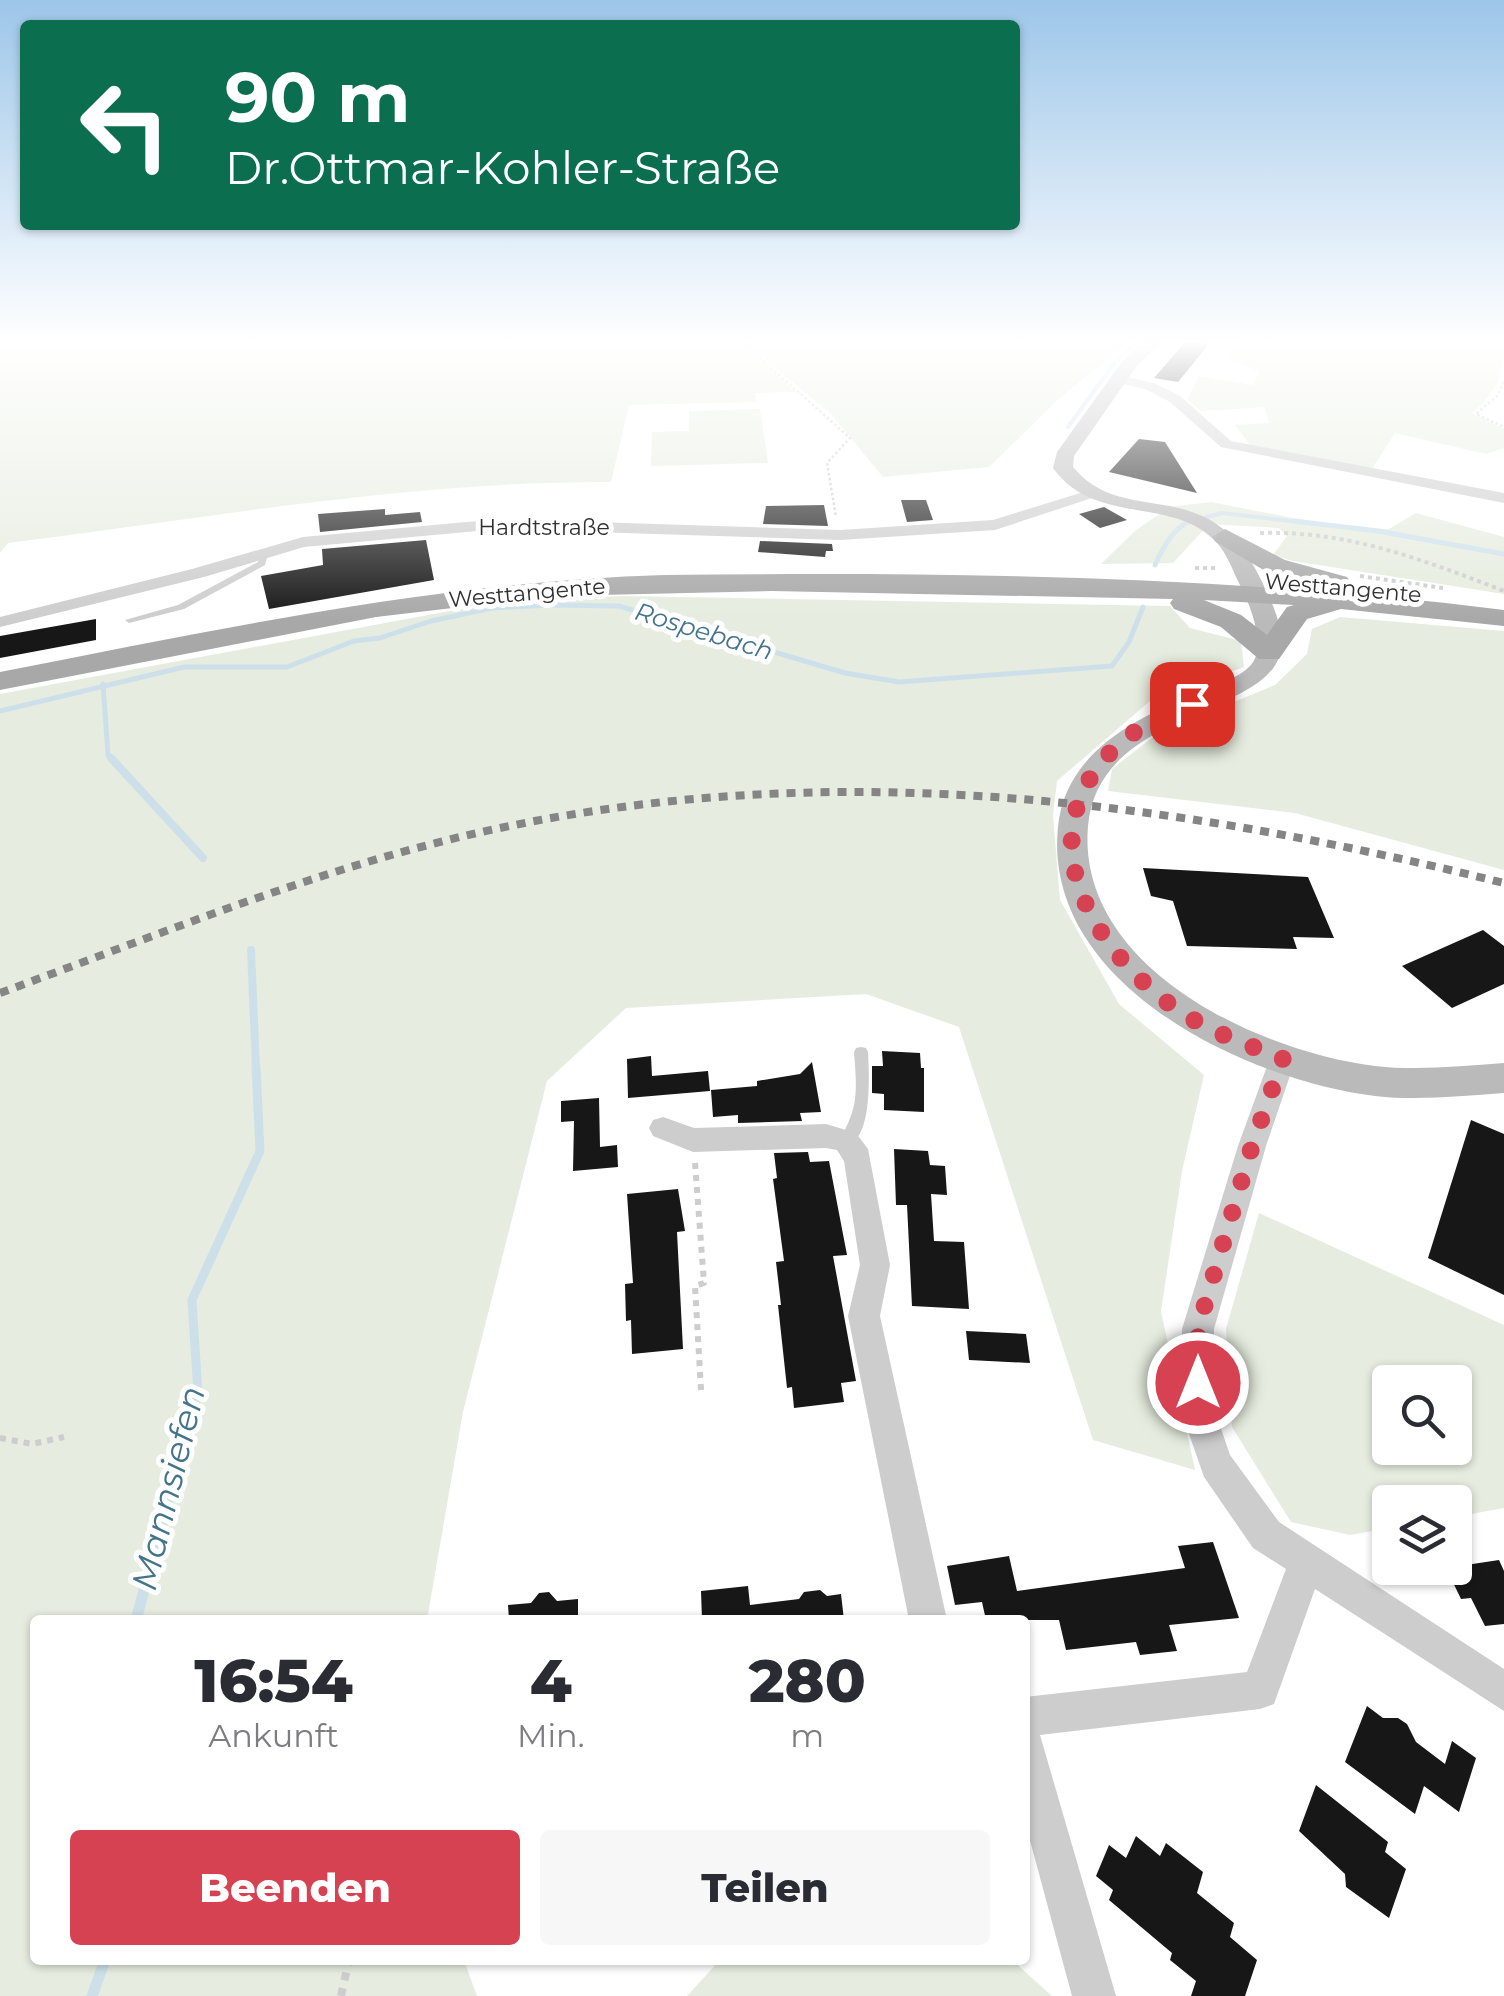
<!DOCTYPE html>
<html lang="de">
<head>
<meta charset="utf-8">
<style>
  :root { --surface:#fff; --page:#f7f7f7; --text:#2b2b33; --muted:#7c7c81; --accent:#d74253 }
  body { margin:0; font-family:Montserrat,sans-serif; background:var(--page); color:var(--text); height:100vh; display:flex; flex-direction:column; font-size:38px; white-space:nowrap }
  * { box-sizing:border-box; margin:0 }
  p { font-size:32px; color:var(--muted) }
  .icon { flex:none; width:55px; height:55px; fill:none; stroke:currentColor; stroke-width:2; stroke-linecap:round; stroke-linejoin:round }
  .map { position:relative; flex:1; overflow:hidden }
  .drawer { position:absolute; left:30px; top:1615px; width:1000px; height:350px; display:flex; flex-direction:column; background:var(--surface); border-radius:10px; box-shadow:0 2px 8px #0004 }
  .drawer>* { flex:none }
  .hud { position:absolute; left:20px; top:20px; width:1000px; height:210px; border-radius:10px; box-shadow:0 2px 8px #0004; background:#0b6e4f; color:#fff; overflow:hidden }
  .controls { position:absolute; left:1372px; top:1365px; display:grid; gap:20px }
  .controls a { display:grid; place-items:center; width:100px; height:100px; border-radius:10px; background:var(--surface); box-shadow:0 2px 8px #0004; font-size:50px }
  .pin { position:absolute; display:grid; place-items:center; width:85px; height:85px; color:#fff; margin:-42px; border-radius:20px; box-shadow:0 5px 15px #0006 }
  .me { position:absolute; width:110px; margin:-55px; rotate:0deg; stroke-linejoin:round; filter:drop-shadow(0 0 8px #0008) }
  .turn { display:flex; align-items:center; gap:35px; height:210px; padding:0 40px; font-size:45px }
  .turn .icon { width:130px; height:130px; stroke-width:2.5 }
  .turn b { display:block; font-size:70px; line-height:85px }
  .eta { display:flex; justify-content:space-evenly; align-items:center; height:170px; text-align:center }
  .eta b { font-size:60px; font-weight:800; line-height:70px }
  .cta { display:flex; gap:20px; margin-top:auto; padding:20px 40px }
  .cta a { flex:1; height:115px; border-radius:10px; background:var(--accent); color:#fff; font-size:40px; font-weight:800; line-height:115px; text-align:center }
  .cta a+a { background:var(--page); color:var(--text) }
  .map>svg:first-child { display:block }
  .green { fill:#e6ecdf; fill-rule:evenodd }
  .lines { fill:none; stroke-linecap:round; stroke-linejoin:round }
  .stream-far4 { stroke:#cde0ea; stroke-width:4 }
  .stream-far3 { stroke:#cde0ea; stroke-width:5 }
  .stream-far2 { stroke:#cde0ea; stroke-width:8 }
  .stream-far1 { stroke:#cde0ea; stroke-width:9 }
  .stream { stroke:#cde0ea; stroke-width:11 }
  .building { fill:#171717 }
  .path-far3 { stroke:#cdcdcd; stroke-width:2.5; stroke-dasharray:2.5 2.5; stroke-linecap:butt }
  .path-far2 { stroke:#cdcdcd; stroke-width:4; stroke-dasharray:4 4; stroke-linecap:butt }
  .path-far1 { stroke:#cdcdcd; stroke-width:6; stroke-dasharray:6 6; stroke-linecap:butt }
  .path { stroke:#cdcdcd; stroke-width:8; stroke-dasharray:8 8; stroke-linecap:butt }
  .lane { fill:#cdcdcd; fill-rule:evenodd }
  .street { fill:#cdcdcd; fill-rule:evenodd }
  .secondary { fill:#bababa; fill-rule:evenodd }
  .primary { fill:#a8a8a8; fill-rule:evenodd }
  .rail { stroke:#858585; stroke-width:8; stroke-dasharray:9 8; stroke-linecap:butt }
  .route { stroke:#d74253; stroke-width:18; stroke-dasharray:0 32.4 }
  .labels { text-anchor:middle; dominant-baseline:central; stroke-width:10; stroke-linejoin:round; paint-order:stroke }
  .far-street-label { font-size:22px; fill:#303030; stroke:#fff }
  .far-water-label { font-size:25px; font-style:italic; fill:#44738c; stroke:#fff }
  .near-water-label { font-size:35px; font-style:italic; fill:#44738c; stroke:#fff }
</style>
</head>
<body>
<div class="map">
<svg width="1504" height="1996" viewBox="0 0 1504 1996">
  <rect width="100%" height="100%" fill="#fff"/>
  <!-- green -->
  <g class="green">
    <path d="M0,341H739L796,392L755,393L756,402L629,405L611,482C411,481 206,518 8,543L0,553Z"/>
    <path d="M743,341H1131L1062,396L989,467L883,477L830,413Z"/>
    <path d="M1235,341H1504C1504,375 1497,392 1472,413L1504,429V448L1486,454L1395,433L1370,472L1253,449L1235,425L1269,423L1265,407L1201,411L1187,399L1199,376L1253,385L1259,372L1224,356Z"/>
    <path d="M760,409L768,463L651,466L652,432L689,431V411Z"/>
    <path d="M1211,502L1343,528L1389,529L1416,513L1504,537V594L1293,561L1273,555L1287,536L1279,528L1209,524L1173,563L1101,564L1135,531L1169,507Z"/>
    <path d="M622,596L1170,606L1190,628L1241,641L1244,667L1150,701L1057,781L1053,815L1060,900L1119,1004L1204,1075L1182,1171L1161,1311L1195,1470L1093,1440L959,1027L866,994L626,1008L547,1081L463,1412L427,1620H35V1960H464L477,1996H0V694L504,601Z"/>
    <path d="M1340,617L1504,631V870L1295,813L1108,791L1112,769L1157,734L1275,685L1307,654L1312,629Z"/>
    <path d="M1259,1213L1504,1325V1508L1455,1517V1502H1390V1528L1350,1535L1291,1522L1232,1427L1226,1329ZM1455,1382V1448H1390V1382Z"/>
    <path d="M720,1960H1012L1052,1996H687Z"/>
  </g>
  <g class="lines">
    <!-- stream-far4 -->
    <g class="stream-far4">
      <path d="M1068,427L1116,361L1138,341"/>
      <path d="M1183,524L1222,513L1316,524"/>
    </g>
    <!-- stream-far3 -->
    <g class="stream-far3">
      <path d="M1294,521L1378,531L1504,554"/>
      <path d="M1155,565C1162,549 1174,528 1190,521"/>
      <path d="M103,684L108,755L113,760"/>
      <path d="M0,711L184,667H287L354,641L380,638L431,621L492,608L552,605L619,606L845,673L899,682L1112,666L1129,642L1143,607"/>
    </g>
    <!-- stream-far2 -->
    <g class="stream-far2">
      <path d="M111,758L203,858"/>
      <path d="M251,950L256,1069"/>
    </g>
    <!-- stream-far1 -->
    <path class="stream-far1" d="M177,1472L198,1394L192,1300L260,1151L256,1067"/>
    <!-- stream -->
    <g class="stream">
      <path d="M136,1620L177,1469"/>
      <path d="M92,1996L105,1960"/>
    </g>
  </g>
  <!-- building -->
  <g class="building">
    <path d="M1186,341L1209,344L1178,382L1154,378Z"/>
    <path d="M1139,439L1165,442L1197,493L1109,472Z"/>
    <path d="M901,500H926L933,520L907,522Z"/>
    <path d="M824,505L828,526L763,524L766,506Z"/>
    <path d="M1104,507L1127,520L1100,528L1079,514Z"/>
    <path d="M385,509V515L420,512L422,522L320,532L318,514Z"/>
    <path d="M426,540L434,580L269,609L261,576L323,565L322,549Z"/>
    <path d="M760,541L832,544L833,551H826L825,557L758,552Z"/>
    <path d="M96,619V640L0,658V636Z"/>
    <path d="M1143,868L1308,877L1334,938L1293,937L1297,949L1187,946L1173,901L1151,896Z"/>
    <path d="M1483,930L1504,946V984L1452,1008L1402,966Z"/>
    <path d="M882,1051L920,1053L921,1068H924V1112L884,1110V1094L872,1093V1066H883Z"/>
    <path d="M651,1056L652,1076L708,1071L710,1091L628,1098L627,1059Z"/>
    <path d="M812,1062L821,1112L800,1113L802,1121L738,1123V1115L713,1117L711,1090L757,1086V1081L800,1074Z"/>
    <path d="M599,1098L600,1147L617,1145L618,1167L573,1171L574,1121L561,1122V1101Z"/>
    <path d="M1471,1120L1504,1134V1295L1428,1258Z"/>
    <path d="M894,1149L928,1151L930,1165L945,1166L947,1195L931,1194L934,1241L964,1242L969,1309L912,1306L907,1205H896Z"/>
    <path d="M808,1152L810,1162L829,1161L847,1255L833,1256L856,1381L841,1383L844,1402L794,1408L792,1387L787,1388L778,1305H781L776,1262L784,1261L773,1179L777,1178L774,1153Z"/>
    <path d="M678,1189L685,1231L677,1232L683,1349L632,1354L631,1320L626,1321L625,1284L633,1283L627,1194Z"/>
    <path d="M966,1331L1026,1334L1030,1363L969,1360Z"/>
    <path d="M1213,1542L1239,1618L1169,1625L1177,1651L1140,1655L1136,1642L1066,1650L1059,1620H986L982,1602L955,1605L947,1566L1009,1556L1017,1591L1185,1568L1178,1546Z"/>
    <path d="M1499,1560L1504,1571V1624L1485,1626L1471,1598L1461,1599L1446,1568Z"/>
    <path d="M748,1586L750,1605L799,1599L804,1592L820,1590L827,1596L841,1594L844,1620H702L701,1591Z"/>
    <path d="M549,1592L557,1601L578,1599V1620H509L508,1605L531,1603L539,1593Z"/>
    <path d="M1367,1706L1383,1718H1398L1407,1724L1416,1742L1445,1764L1452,1741L1476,1758L1459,1812L1424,1786L1415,1814L1345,1762Z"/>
    <path d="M1316,1785L1388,1842L1385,1852L1406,1869L1389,1918L1346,1887L1345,1874L1299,1831Z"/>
    <path d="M1136,1836L1160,1856L1166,1843L1203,1872L1197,1893L1234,1923L1230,1937L1257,1960L1245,1996H1191L1196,1981L1170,1960L1172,1953L1109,1900L1113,1890L1096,1876L1109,1845L1126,1858Z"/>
  </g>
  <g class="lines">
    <!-- path-far3 -->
    <g class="path-far3">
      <path d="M741,341L850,438L827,463L836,517"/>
      <path d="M1504,382L1498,395L1476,414L1504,427"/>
    </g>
    <!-- path-far2 -->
    <g class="path-far2">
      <path d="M1260,533C1347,530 1424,560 1504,591"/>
      <path d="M1195,568H1218"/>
      <path d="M1360,576L1443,588"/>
    </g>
    <!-- path-far1 -->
    <g class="path-far1">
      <path d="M695,1163L704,1283L695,1286L701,1390"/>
      <path d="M0,1438L32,1444L64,1437"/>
    </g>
    <!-- path -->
    <path class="path" d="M341,1996L349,1960"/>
    <!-- lane -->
    <g class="lane">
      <path d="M262,549L269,551L265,565L184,609L129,623L125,620L178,605L258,562Z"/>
      <path d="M861,1047L866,1048L868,1052C869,1073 874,1148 841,1145L839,1141C859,1106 857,1092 854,1052L856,1048Z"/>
    </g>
    <!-- street -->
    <g class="street">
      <path d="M1118,375L1154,383L1180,396L1231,441L1504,493V503L1221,447L1170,402L1145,389L1114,382V376Z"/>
      <path d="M1093,489L1098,490V496L995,530L840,540L499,529L304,547L204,577L0,627V617L192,569L303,537L499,519L840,530L993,520Z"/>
      <path d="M1283,1048L1292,1051L1296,1058L1266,1146L1214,1329L1215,1411L1230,1455L1279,1522L1504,1669V1711L1315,1589L1274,1704L1260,1709L1040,1735L1116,1996H1072L1025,1822V1697L1247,1672L1286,1569L1253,1548L1204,1477L1181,1411L1182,1329L1238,1146L1270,1058L1274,1051Z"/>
      <path d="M663,1117L694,1128L826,1124L856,1133L868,1149L890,1265L880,1316L947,1620H909L848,1316L860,1265L844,1161L837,1150L826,1148L693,1152L653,1136L649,1128L653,1120Z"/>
    </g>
    <!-- secondary -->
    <path class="secondary" d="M1144,341H1162L1136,367L1074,456L1073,467C1124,529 1203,472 1256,570C1266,589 1277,611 1281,633C1296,720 1099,700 1088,826C1076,967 1259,1052 1375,1066C1418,1071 1461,1066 1504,1063V1093C1461,1096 1418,1101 1375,1096C1246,1080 1042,984 1058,827C1065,752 1137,718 1198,692C1215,685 1238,679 1251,665C1258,657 1258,646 1257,636C1255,616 1246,597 1237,579C1231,566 1225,550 1214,540C1170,496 1095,526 1053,468L1057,452L1124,359Z"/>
    <!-- primary -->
    <g class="primary">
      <path d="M1225,529L1285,560L1347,577L1351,583L1338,591L1267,572L1216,542L1212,537Z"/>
      <path d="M664,575C944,572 1226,575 1504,610V626L1341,609L1307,619L1279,659H1259L1221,627L1174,609L1170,603L1173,599L772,591L556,596L376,617L0,690V672C221,629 438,582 664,575ZM1204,600L1294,605L1287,607L1267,635L1241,615Z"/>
    </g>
    <!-- rail -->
    <path class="rail" d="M0,993C164,933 328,864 500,828C840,756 1171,801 1504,883"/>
  </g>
  <!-- sky -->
  <linearGradient id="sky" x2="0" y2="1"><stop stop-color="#9dc6e9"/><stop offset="0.55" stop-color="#fff"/><stop offset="1" stop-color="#fff" stop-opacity="0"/></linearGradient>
  <rect width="1504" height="621" fill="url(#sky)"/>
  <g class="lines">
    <!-- route -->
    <path class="route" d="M1192,704C1169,715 1138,726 1119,744C1025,830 1086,942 1172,1006C1205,1030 1245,1044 1283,1058L1252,1146L1198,1328V1383"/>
  </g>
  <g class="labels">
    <!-- far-street labels -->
    <g class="far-street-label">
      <text x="544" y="527">Hardtstraße</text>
      <text transform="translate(1343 588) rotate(5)">Westtangente</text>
      <text transform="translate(527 593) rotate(-5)">Westtangente</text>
    </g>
    <!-- far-water labels -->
    <g class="far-water-label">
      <text transform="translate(704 631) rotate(17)">Rospebach</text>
    </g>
    <!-- near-water labels -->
    <g class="near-water-label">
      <text transform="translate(168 1488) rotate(-76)">Mannsiefen</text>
    </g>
  </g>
</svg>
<div class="controls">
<a><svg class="icon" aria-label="search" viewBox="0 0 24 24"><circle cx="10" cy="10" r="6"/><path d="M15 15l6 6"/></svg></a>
<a><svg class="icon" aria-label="layers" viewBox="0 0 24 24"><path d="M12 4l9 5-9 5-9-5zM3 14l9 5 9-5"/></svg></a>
</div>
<div class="pin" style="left:1192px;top:704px;background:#d93025"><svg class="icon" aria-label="arrive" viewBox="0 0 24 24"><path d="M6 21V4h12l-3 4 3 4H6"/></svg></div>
<svg class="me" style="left:1198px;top:1383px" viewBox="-20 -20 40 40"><circle r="17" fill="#d74253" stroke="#fff" stroke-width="3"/><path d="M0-11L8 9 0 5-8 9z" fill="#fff"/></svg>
<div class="hud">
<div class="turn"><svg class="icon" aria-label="left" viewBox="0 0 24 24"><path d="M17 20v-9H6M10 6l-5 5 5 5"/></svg><div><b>90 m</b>Dr.Ottmar-Kohler-Straße</div></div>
</div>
<section class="drawer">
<div class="eta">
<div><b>16:54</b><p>Ankunft</p></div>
<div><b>4</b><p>Min.</p></div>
<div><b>280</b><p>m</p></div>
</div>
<div class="cta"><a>Beenden</a><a>Teilen</a></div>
</section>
</div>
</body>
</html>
